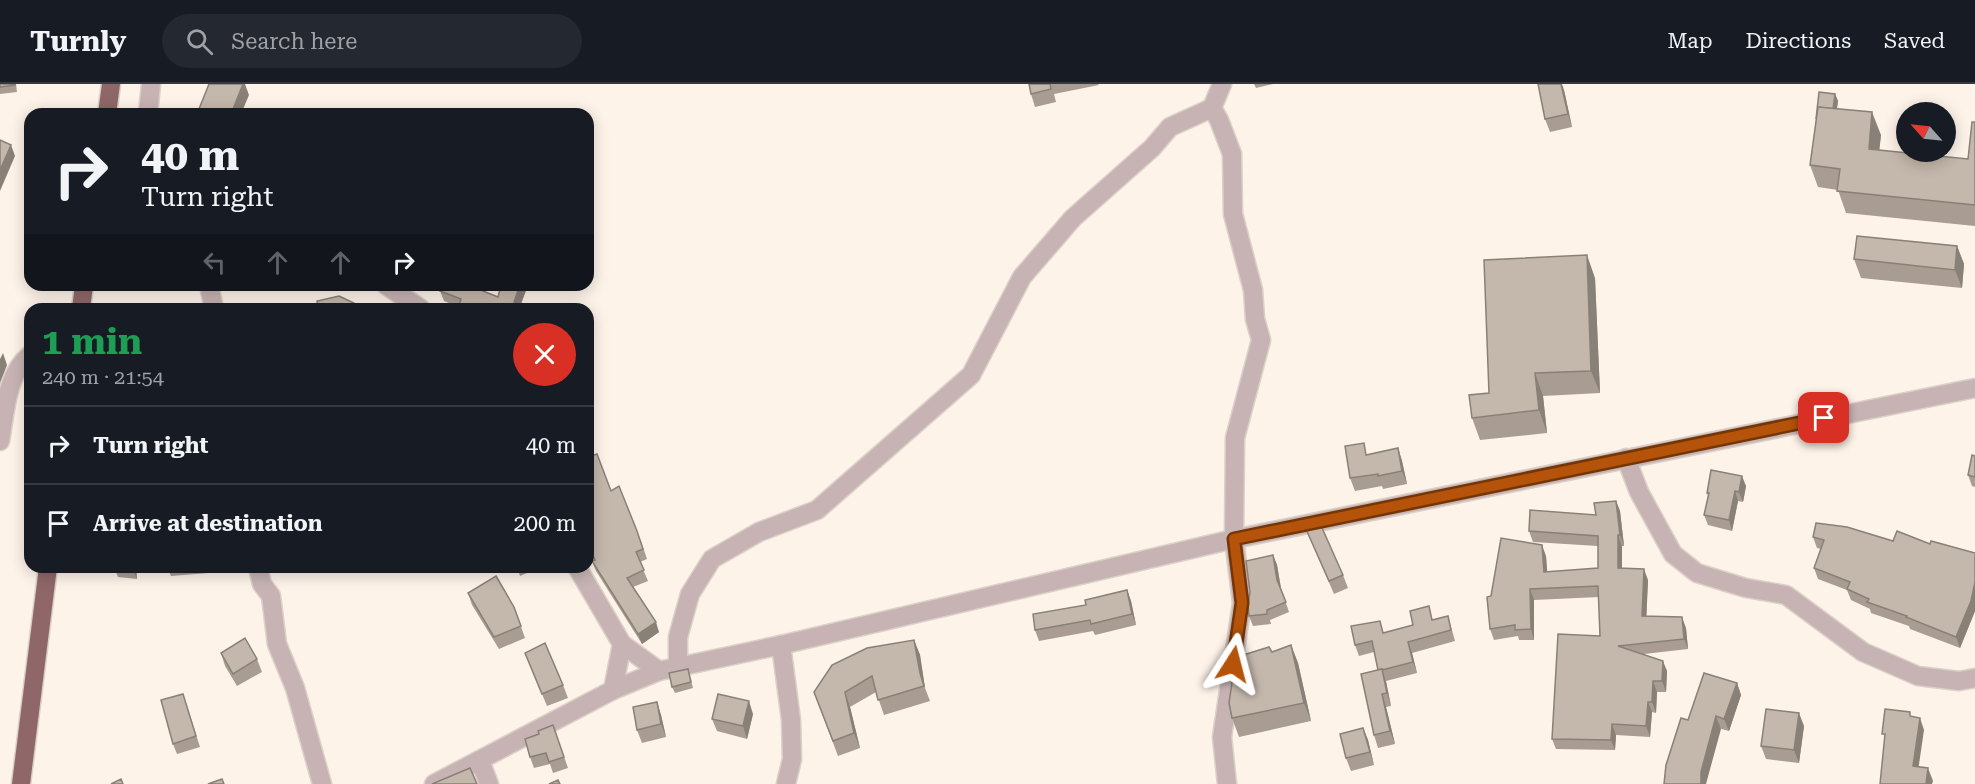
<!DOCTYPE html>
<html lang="en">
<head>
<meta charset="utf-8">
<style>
  :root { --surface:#171b24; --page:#242831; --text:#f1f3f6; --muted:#9ea1a6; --line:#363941 }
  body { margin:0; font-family:"Roboto Serif",serif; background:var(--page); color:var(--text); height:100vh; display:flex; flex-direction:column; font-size:22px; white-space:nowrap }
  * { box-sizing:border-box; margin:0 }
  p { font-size:20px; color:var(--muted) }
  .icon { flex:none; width:33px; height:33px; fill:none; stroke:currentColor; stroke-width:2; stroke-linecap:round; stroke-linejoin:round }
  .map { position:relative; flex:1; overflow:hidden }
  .details { position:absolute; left:24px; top:219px; width:570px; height:270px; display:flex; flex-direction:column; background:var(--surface); border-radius:18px; box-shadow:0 3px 15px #0003 }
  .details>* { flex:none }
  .guide { position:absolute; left:24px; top:24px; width:570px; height:183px; border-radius:18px; box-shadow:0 3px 15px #0003; background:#171b24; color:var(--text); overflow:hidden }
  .needle { width:39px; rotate:297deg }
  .controls { position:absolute; left:1896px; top:18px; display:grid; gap:12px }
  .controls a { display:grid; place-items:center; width:60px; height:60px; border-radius:50%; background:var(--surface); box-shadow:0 3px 15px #0003; font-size:30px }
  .pin { position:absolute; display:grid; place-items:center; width:51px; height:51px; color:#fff; margin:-26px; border-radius:12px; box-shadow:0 3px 9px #0006 }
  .me { position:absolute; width:66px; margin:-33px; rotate:9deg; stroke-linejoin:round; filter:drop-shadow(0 0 4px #0008) }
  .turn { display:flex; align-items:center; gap:21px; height:126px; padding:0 18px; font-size:27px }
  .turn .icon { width:78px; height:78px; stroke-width:2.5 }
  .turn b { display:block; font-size:42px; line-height:51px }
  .lanes { display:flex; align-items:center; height:57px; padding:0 18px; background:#0003; justify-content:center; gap:30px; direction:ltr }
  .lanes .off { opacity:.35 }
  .round { display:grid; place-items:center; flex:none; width:63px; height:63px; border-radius:32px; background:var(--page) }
  .headline { display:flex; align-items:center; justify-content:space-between; height:102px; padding:0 18px }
  h1 { font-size:36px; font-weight:700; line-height:45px; color:#1e9e55 }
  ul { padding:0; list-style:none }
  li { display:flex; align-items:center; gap:18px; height:78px; padding:0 18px; border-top:2px solid var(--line) }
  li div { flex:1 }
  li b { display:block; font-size:22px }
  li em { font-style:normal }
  header { display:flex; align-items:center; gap:36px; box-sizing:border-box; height:84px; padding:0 30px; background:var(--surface); border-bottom:2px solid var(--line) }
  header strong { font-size:28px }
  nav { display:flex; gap:33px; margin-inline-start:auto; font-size:21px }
  .search { width:420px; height:54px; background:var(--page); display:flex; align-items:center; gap:15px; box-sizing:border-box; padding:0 21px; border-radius:33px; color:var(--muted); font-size:22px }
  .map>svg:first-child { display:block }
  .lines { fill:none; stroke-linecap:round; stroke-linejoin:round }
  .minor-casing { stroke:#dbd1c8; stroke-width:21 }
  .highway-casing { stroke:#dbd1c8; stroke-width:21 }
  .minor { stroke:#c7b3b4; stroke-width:18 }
  .highway { stroke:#906769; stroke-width:18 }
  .wall { fill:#a99d93 }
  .shaded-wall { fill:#898078 }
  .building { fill:#c4b7ab; stroke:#898078; stroke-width:1.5 }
  .route-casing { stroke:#753606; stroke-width:15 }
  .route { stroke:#b45309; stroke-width:10 }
</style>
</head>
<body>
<header>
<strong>Turnly</strong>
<div class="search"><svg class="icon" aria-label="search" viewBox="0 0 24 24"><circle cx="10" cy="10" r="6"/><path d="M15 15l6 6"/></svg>Search here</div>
<nav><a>Map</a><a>Directions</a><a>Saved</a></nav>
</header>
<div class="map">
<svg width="1975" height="700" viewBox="0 0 1975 700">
  <rect width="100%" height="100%" fill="#fef3e9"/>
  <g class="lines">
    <defs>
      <g id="minor">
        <path d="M1212,24L1219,36L1232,70L1233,130L1253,206L1255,235L1261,256L1235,354L1234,455L1242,519L1222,653L1227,700"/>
        <path d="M148,30L151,0"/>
        <path d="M209,201L214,225"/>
        <path d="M386,201L421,225"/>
        <path d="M0,357C5,329 6,290 30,271"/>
        <path d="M1626,374L1639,408L1673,470L1697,489L1746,504L1786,511L1863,568L1918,592L1959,597L1975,594"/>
        <path d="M258,483L262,500L271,512L277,560L295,604L322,700"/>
        <path d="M577,483L622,560L659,587"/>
        <path d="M781,561L791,636L792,675L786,700"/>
        <path d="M678,583V553L690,510L712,475L759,448L817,426L971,291L1022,193L1073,134L1152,64L1170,43L1212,24L1222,0"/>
        <path d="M613,606L622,560"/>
        <path d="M480,677L489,700"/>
        <path d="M434,700L613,606L659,587L781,561L1234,455L1975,304"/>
      </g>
      <g id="highway">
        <path d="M107,30L111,0"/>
        <path d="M81,225L84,201"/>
        <path d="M21,700L48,483"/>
      </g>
    </defs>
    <!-- minor casing -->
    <use href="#minor" class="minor-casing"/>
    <!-- highway casing -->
    <use href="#highway" class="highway-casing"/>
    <!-- minor -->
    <use href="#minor" class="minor"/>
    <!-- highway -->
    <use href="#highway" class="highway"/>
  </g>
  <!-- wall -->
  <g class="wall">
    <path d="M0,0H16L17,8L0,10Z"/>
    <path d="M1029,0H1098L1099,1L1054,10L1056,18L1035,23L1031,10Z"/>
    <path d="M1254,0H1273L1256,4Z"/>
    <path d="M1564,6L1572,43L1550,48L1545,35Z"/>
    <path d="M1835,10L1838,17L1837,25L1881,51L1879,66L1968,75L1975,38V142L1846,129L1838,106L1818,103L1810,81L1816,35Z"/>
    <path d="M1957,162L1964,180L1962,204L1861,194L1854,175Z"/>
    <path d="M1595,194L1600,309L1543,312L1547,349L1480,356L1472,334L1489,309Z"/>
    <path d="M442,201H472L471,202L498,213L501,201H528L521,220L459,223L444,217L440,207Z"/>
    <path d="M1398,364L1402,377L1407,400L1383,405L1382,402L1355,407L1350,394L1368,371Z"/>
    <path d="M1975,372V403L1972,402L1968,391Z"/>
    <path d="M588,373L611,407L641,457L647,475L640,478L648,497L633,503L659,548L642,560L596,487L592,477L594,476L588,463Z"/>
    <path d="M1746,402L1743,418L1738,417L1732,447L1708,441L1704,431L1708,412L1707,409Z"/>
    <path d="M1616,417L1620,427L1624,462H1622V484L1648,496L1646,532L1686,544L1688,565L1644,570L1667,587L1666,608H1657L1656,629L1652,628L1650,653L1616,651L1615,666L1556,665L1552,655L1600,552L1599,513L1534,516V556H1519L1518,552L1494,556L1490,545L1491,512L1546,472L1547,488L1598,484V462L1533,458L1529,447L1596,431Z"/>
    <path d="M1305,443L1343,491L1348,504L1334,510Z"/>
    <path d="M1813,453L1930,460L1975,469V527L1960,564L1910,545L1909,542L1871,529L1870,525L1851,516L1847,506L1818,495L1814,484L1821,465L1817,464Z"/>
    <path d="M1273,471L1277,481L1281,504L1289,528L1270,536L1271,540L1253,542L1249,532Z"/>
    <path d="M114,483H136L137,495L118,493Z"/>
    <path d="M167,483H245L246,486L171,492Z"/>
    <path d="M517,483H541L520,492Z"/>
    <path d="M1127,506L1131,517L1136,541L1095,551L1093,547L1039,557L1035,546L1086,521Z"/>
    <path d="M468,509L514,523L525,554L499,565L472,521Z"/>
    <path d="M1448,532L1455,557L1412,569L1417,589L1386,597L1391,622L1386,623L1395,660L1378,664L1374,651L1378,586L1374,568L1359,572L1355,561L1434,536Z"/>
    <path d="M914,556L920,571L925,604L930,617L884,631L876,608L850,623L860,664L838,672L814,608Z"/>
    <path d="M1291,561L1298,579L1311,637L1239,653L1232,634L1272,568Z"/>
    <path d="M221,569L257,575L262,588L237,602L225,582Z"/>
    <path d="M525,569L563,601L568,614L547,622Z"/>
    <path d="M688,585L693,604L675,609L672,603Z"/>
    <path d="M1737,599L1741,611L1729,647L1688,636Z"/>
    <path d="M183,610L200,663L177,670L173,660Z"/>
    <path d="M657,618L661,631L666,653L642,659L637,646Z"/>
    <path d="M753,630L747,655L717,647L712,635Z"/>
    <path d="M553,641L568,684L553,689L550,680L534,684L530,673L539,650Z"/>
    <path d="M1804,642L1799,679L1766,675L1761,662Z"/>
    <path d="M1363,644L1368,656L1374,681L1351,687L1346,674Z"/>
  </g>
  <!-- shaded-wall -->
  <g class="shaded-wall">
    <path d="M243,0H245L249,11L241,30H231Z"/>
    <path d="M1561,0H1562L1564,6L1572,43L1568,30Z"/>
    <path d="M1835,10L1838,17L1834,43L1832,37Z"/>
    <path d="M1872,28L1881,51L1877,87L1869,65Z"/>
    <path d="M11,61L15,72L0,107V86Z"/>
    <path d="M1957,162L1964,180L1962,204L1955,186Z"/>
    <path d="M1587,171L1595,194L1600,309L1591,287Z"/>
    <path d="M520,201H528L519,225L514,218Z"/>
    <path d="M3,269L7,281L0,299V275Z"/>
    <path d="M1535,289L1543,312L1547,349L1539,326Z"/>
    <path d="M1398,364L1402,377L1407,400L1402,387Z"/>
    <path d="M1742,392L1746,402L1743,418L1739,408Z"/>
    <path d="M1735,407L1738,417L1732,447L1729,436Z"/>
    <path d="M1616,417L1620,427L1624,462L1620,451Z"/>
    <path d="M1618,451L1622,462V495L1618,484Z"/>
    <path d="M1542,461L1546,472L1548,499L1544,488Z"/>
    <path d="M1273,471L1277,481L1281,505L1277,496Z"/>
    <path d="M132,483H136L137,495Z"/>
    <path d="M1644,485L1648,496L1646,543L1642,532Z"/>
    <path d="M1975,498V527L1960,564L1956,553Z"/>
    <path d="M1530,505L1534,516V556L1531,545Z"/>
    <path d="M1127,506L1131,517L1136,541L1132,530Z"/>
    <path d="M1682,533L1686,544L1688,565L1684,555Z"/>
    <path d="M656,538L659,548L642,560L638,550Z"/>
    <path d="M914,556L920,571L925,604L920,589Z"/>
    <path d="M1408,558L1412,569L1417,589L1413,578Z"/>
    <path d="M1291,561L1298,579L1311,637L1304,619Z"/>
    <path d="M1663,577L1667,587L1666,608L1662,597Z"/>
    <path d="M1382,585L1386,598L1391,622L1387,609Z"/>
    <path d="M1653,597L1657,608L1656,629L1652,618Z"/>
    <path d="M1737,599L1741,611L1729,647L1724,635Z"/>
    <path d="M845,608L850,623L860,664L854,649Z"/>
    <path d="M1382,610L1386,623L1395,660L1390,647Z"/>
    <path d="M749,617L753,630L747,655L743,642Z"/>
    <path d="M657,618L661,631L666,653L661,640Z"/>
    <path d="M1648,618L1652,628L1650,653L1646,642Z"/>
    <path d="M1799,629L1804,642L1799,679L1794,666Z"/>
    <path d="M1716,632L1721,645L1706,700H1701V688Z"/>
    <path d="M1920,634L1924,646L1917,694L1913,682Z"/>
    <path d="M1612,640L1616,651L1615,666L1611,656Z"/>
    <path d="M1363,644L1368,656L1374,681L1370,668Z"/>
    <path d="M1928,684L1933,697L1932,700H1926Z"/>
  </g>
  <!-- building -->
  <g class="building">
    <path d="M0,0H15V1L0,3Z"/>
    <path d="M209,0H243L231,30H197Z"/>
    <path d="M1029,0H1050L1051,5L1031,10Z"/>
    <path d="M1538,0H1561L1568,30L1545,35Z"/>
    <path d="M1819,8L1835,10L1833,25L1818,23L1816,35Z"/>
    <path d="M1818,23L1872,28L1869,65L1968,75L1972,38H1975V121L1837,107L1840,85L1810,81Z"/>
    <path d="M0,56L11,61L0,86Z"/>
    <path d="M1857,152L1957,162L1955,186L1854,175Z"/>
    <path d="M1587,171L1591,287L1535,289L1539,326L1472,334L1469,311L1489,309L1484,176Z"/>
    <path d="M442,201H468L498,213L501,201H520L514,218L536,224L535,225H458L461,215L440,207Z"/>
    <path d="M339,212L354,219L351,225H318L317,217Z"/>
    <path d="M1364,359L1366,371L1398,364L1402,387L1378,392V390L1350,394L1345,362Z"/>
    <path d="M597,370L611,407L619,402L637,447L643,465L636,468L644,486L627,494L656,538L638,550L592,477L595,476L588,461V373Z"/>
    <path d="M1972,371L1975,372V393L1968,391Z"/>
    <path d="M1711,386L1742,392L1739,408L1735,407L1729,436L1704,431L1709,409H1707Z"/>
    <path d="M1616,417L1620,451H1618V484L1644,485L1642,532L1682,533L1684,555L1618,562L1663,577L1662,597H1653L1652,618H1648L1646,642L1612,640L1611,656L1552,655L1558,550L1600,552L1598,502L1530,505L1531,545L1515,546V541L1490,545L1487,513L1491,512L1501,454L1542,461L1544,488L1598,484V452L1529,447L1530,426L1596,431L1594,419Z"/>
    <path d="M1319,437L1343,491L1329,497L1305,443Z"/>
    <path d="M1816,439L1847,443L1893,457L1897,447L1930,460L1931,457L1975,469V498L1971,517L1956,553L1906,533L1907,532L1867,518L1869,515L1847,505L1850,498L1814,484L1824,456L1813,453Z"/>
    <path d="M1273,471L1277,496L1286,518L1267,526V530L1249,532L1248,521L1250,508L1246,477Z"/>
    <path d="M496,492L514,523L521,542L494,553L468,509Z"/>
    <path d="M1127,506L1132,530L1091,540L1090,536L1035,546L1033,530L1086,521L1085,516Z"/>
    <path d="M1429,522L1432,536L1448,532L1451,546L1408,558L1413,578L1382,586V585L1378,586L1372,557L1355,561L1351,542L1380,537L1383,549L1413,541L1410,527Z"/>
    <path d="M245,554L257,575L233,590L221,569Z"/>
    <path d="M914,556L920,589L924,602L878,616L872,592L845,608L854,649L833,657L814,608L832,581L867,564Z"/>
    <path d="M545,559L563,601L542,610L525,569Z"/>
    <path d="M1291,561L1304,619L1232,634L1229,619L1233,592L1243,589L1240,572L1269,563L1272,568Z"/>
    <path d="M688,585L691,598L672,603L669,589Z"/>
    <path d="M1382,585L1387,609L1382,610L1390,647L1374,651L1361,590Z"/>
    <path d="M1704,589L1737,599L1724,635L1716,632L1701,688V700H1664L1666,681L1681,634L1688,636Z"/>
    <path d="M183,610L196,652L173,660L161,616Z"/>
    <path d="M718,610L749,617L743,642L712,635Z"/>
    <path d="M657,618L661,640L637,646L633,623Z"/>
    <path d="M1766,625L1799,629L1794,666L1761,662Z"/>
    <path d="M1885,625L1910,628V632L1920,634L1913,682L1928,684L1926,700H1880L1885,650H1882Z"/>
    <path d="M553,641L564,673L549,678L546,669L530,673L525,655L539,650L538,647Z"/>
    <path d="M1363,644L1370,668L1346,674L1340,650Z"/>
    <path d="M470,684L477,700H432Z"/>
    <path d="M121,695L123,700H111Z"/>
    <path d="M222,695L224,700H208Z"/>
    <path d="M558,696L560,700H549Z"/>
  </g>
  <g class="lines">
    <defs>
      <path id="route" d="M1233,580L1242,519L1234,455L1824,334"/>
    </defs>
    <!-- route casing -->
    <use href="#route" class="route-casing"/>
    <!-- route -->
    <use href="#route" class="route"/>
  </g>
</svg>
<div class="controls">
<a><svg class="needle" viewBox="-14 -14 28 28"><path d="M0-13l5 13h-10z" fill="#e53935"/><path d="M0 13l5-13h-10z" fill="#9ea1a6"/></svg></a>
</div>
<div class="pin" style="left:1824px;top:334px;background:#d93025"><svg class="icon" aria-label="arrive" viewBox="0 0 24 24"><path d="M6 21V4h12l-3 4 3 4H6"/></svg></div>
<svg class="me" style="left:1233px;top:580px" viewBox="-20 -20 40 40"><path d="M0-17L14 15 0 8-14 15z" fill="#b45309" stroke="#fff" stroke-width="4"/></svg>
<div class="guide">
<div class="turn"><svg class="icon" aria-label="right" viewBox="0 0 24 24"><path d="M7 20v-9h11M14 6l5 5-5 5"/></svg><div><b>40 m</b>Turn right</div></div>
<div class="lanes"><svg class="icon off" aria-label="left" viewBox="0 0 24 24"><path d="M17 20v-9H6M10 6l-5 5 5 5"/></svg><svg class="icon off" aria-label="ahead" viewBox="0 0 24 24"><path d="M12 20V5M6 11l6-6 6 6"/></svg><svg class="icon off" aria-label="ahead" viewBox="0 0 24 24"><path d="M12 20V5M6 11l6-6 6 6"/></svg><svg class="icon" aria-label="right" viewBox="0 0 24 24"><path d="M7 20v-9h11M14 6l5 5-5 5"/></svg></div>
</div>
<section class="details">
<div class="headline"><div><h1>1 min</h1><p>240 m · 21:54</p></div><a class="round" style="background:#d93025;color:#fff"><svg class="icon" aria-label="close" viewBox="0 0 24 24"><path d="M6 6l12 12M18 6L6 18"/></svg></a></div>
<ul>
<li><svg class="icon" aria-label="right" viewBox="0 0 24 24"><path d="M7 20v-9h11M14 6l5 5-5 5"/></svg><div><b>Turn right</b></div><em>40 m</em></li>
<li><svg class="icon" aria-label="arrive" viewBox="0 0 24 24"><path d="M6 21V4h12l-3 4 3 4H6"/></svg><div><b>Arrive at destination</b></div><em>200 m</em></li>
</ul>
</section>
</div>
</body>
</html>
